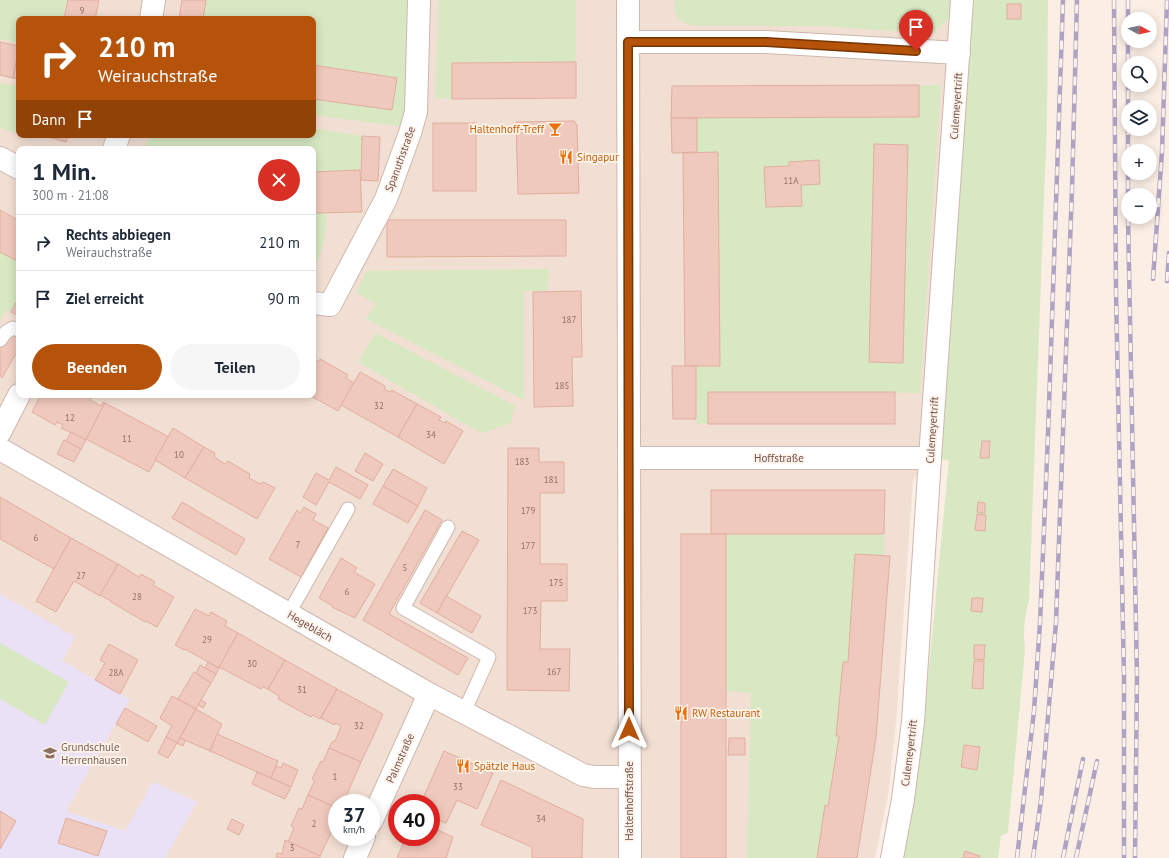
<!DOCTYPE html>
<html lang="de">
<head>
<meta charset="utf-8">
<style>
  :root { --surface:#fff; --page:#f6f6f7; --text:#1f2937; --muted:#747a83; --line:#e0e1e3; --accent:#b45309 }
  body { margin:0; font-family:"PT Sans",sans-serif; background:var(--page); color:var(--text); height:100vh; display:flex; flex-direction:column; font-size:15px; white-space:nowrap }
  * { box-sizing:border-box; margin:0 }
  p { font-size:13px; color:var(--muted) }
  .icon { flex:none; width:22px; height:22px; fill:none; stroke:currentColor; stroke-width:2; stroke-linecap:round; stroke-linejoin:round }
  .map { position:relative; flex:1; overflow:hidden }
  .panel { position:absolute; left:16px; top:146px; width:300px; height:252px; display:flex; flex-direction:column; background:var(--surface); border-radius:8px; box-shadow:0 2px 10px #0003 }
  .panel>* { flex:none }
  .guide { position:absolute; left:16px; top:16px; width:300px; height:122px; border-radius:8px; box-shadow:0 2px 10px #0003; background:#b45309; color:#fff; overflow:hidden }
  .needle { width:26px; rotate:98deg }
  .tools { position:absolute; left:1121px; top:12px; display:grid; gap:8px }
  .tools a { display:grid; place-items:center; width:36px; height:36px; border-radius:50%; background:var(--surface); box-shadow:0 2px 10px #0003; font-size:20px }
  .speed { position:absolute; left:328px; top:794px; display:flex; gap:8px; font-size:20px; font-weight:700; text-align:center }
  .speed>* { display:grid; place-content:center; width:52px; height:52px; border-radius:50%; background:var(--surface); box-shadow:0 2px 10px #0003; line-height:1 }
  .speed small { font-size:10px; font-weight:400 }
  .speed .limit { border:6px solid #d22; background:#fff; color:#111 }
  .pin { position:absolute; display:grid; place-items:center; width:34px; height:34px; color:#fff; margin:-41px -17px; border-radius:50% 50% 50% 0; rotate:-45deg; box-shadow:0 0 4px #0007 }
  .pin .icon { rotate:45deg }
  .me { position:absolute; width:44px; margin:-22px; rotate:0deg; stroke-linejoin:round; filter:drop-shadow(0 0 3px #0008) }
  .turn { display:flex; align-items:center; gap:14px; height:84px; padding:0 16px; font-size:18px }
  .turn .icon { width:52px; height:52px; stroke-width:2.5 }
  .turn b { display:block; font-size:28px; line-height:34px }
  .then { display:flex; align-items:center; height:38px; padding:0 16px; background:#0003; gap:8px; font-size:15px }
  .round { display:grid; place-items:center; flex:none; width:42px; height:42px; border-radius:21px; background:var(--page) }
  .overview { display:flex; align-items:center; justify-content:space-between; height:68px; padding:0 16px }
  h1 { font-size:24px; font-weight:600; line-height:30px }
  .action { display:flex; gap:8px; margin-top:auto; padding:8px 16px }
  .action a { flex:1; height:46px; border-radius:24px; background:var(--accent); color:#fff; font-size:16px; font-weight:600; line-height:46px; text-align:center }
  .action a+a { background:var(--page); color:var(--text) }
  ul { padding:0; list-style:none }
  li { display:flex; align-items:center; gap:12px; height:56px; padding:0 16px; border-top:1px solid var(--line) }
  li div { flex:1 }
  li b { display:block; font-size:15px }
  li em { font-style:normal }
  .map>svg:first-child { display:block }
  .residential { fill:#f2dfd3; fill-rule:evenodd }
  .education { fill:#ebe1f7 }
  .green { fill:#d8e8c3 }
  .building { fill:#efc9bd; stroke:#e1ad9e }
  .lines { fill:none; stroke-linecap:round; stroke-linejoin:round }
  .lane-casing { stroke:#ceb7ae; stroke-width:15 }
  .street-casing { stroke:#ceb7ae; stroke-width:24 }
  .secondary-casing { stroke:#d1b6ab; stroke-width:24 }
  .lane { stroke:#fff; stroke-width:13 }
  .street { stroke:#fff; stroke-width:22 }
  .secondary { stroke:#fff; stroke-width:22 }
  .rail-casing { stroke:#afa3c4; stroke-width:4.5 }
  .rail { stroke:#fef3ea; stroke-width:3; stroke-dasharray:9; stroke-linecap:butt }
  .route-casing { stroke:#753606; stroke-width:10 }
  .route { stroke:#b45309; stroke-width:7 }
  .labels { text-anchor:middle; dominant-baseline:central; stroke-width:3.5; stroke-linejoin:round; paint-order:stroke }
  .number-label { font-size:9px; fill:#917068 }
  .street-label { font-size:11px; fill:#72524b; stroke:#fef3ea }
  .food-label { font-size:11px; fill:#c56008; stroke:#fef3ea; text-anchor:start }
  .education-label { font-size:11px; fill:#785e54; stroke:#fef3ea; text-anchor:start }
</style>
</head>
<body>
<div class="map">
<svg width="1169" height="858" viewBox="0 0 1169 858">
  <rect width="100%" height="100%" fill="#fbeee4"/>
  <!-- residential -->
  <path class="residential" d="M0,0H962L930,458L913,480L896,722L888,796L875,858H0ZM19,19H313V135H19ZM19,149H313V395H19ZM337,803H371V837H337ZM397,803H431V837H397Z"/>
  <!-- education -->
  <path class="education" d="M0,594L75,637L62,661L130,699L66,811L125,831L153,782L197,802L165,858H0Z"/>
  <!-- green -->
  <g class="green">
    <path d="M0,0H67L63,19H19V43L0,39Z"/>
    <path d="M206,0H410L405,127L313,115V99L392,110L397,78L313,65V19H203Z"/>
    <path d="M439,0H576V62L452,63V99L435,98Z"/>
    <path d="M674,0H950L949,18L933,34L822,26H696C677,21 675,20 674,0Z"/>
    <path d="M962,0H1048L1047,119L1029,600C1024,618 1023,632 1025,650L1008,832L1001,836L998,858H903L924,720L949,460L930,458Z"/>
    <path d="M0,83L19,86V134L0,128Z"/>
    <path d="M919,85H941L920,393L708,392V424H697L696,366H720L718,153L697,152V118L919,117Z"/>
    <path d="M313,128L362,136L360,170L313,172V149H145L149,135H313Z"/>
    <path d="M313,213H327C327,230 324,244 318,261L313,260Z"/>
    <path d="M0,252L19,262V297L11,312L7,309L0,321Z"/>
    <path d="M549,269L547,291H524V400L366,319L376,303L356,293L367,271Z"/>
    <path d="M376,333L515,406L511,423L482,433L465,424L358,362Z"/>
    <path d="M726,534H884V556L855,555L848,662H843L836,736H839L828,806H825L817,858H747L751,693L726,691Z"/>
    <path d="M0,643L69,682L45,725L0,699Z"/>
  </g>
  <!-- building -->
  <g class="building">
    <path d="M68,0H99L95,19H64Z"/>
    <path d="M182,0H206L203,19H179Z"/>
    <rect x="1007" y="4" width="14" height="15"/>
    <path d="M0,42L19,46L13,78L0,75Z"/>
    <path d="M19,49V79L13,78Z"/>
    <path d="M576,62V98L452,99V63Z"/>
    <path d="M313,65L397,78L392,110L313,99Z"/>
    <path d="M919,85V117L671,118L672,86Z"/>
    <path d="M671,118H697V152L672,153Z"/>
    <path d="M574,121L577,125L579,193L518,194L516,122Z"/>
    <rect x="433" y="123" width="43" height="68"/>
    <path d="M41,135H68L66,142Z"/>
    <path d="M362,136L380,137L378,181L361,180Z"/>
    <path d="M874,144L908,145L903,363L869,362Z"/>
    <path d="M718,152L720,366H685L683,153Z"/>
    <path d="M819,160L820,184L801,185L802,206L766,207L764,167L789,166V162Z"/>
    <path d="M360,170L362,212L313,213V172Z"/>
    <path d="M0,210L19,221V262L0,252Z"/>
    <path d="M387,220H566V256L387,257Z"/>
    <path d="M581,291L582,357H572L573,406L534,407L533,292Z"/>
    <path d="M19,297V316L11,312Z"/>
    <path d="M7,331L19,338V348L2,378L0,375V344Z"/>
    <path d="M313,359L319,362L320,359L348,375L346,378L354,383L338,411L309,395H313Z"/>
    <path d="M672,366H696V419H673Z"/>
    <path d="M360,372L385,386L384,389L390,392L392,390L417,404L398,437L341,405Z"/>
    <rect x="708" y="392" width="187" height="32"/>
    <path d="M41,395H88L92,397L90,400L101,406L103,402L105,403L86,440L61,428L63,425L57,422L55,425L32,412Z"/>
    <path d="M105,403L169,437L149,472L86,439Z"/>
    <path d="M417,404L441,417L439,420L445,423L446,421L463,431L444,464L398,437Z"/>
    <path d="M173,428L204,447L185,478L155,460Z"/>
    <path d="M71,432L86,440L81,449L66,441Z"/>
    <path d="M64,440L81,449L74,462L57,454Z"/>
    <path d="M982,441H990L989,458H980Z"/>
    <path d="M204,447L215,453L214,457L225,464L228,461L250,474L249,478L260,484L263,482L275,488L257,519L185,478Z"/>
    <path d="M508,448H539V462H564V493H540V564H567V601H541L540,649H570L569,691L507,690Z"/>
    <path d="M365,453L383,464L373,481L355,471Z"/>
    <path d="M336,467L368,485L360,499L329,482L316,505L303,497L316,473L329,480Z"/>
    <path d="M393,469L427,488L418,506L383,486Z"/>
    <path d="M383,486L418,506L408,523L373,504Z"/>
    <path d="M711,490H885L884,534H711Z"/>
    <path d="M0,497L71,538L54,569L0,539Z"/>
    <path d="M182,502L245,539L236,555L172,518Z"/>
    <path d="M978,502L985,503V513L977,512Z"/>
    <path d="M304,507L316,514L313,520L328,528L301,577L269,559L297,510L300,513Z"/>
    <path d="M425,510L442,520L389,614L468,658L458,675L363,620Z"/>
    <path d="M977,514L986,515L985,531L975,530Z"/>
    <path d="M462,531L479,540L437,613L420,603Z"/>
    <rect x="681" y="534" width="45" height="324"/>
    <path d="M71,538L118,564L100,596L74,581L56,612L36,601Z"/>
    <path d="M855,554L890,556L876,738L857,858H817L825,805L828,806L839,736H836L843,662H848Z"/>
    <path d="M341,558L357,568L354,572L375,584L355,618L332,607L333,606L319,598Z"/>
    <path d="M118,564L139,577L141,574L155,582L153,585L174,597L157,627L146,621L145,622L111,602V601L100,595Z"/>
    <path d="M446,596L481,616L472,633L437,613Z"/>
    <path d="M972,598H983L982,612L971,611Z"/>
    <path d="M195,609L209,616L211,612L227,621L225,626L238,633L219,668L185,649L184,650L175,645Z"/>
    <path d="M238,633L285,660L268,689L263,687L261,689L219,667Z"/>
    <path d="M109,644L138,660L120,694L95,680L105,663L100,660Z"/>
    <path d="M974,645H985L984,660L974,659Z"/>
    <path d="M285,660L337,689L320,719L313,715L311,717L278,699L279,696L268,689Z"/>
    <path d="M974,661H984L983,689L972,688Z"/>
    <path d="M208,662L219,668L216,674L205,668Z"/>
    <path d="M200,665L216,674L211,683L196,673Z"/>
    <path d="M194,672L211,683L196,709L178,699Z"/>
    <path d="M337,689L383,714L372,739L361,762L329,748L332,742L335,741L341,726L335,723L334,725L321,718Z"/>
    <path d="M172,696L196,709L177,743L166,737L172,726L160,718Z"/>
    <path d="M201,700L206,703L203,708L198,705Z"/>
    <path d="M125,708L157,726L148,742L116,724Z"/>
    <path d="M196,709L222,724L210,751L180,738Z"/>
    <path d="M217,734L278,761L271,778L210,751Z"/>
    <path d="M166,737L177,743L168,758L158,753Z"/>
    <path d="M180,738L185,740L183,746L177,743Z"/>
    <path d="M729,738H745V755H728Z"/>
    <path d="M964,745L980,747L977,770L961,767Z"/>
    <path d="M329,748L361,762L345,799H344L343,803H337V808L308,795L315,780L312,779L321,761L323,762Z"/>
    <path d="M444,751L493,773L477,809L457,800L446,823L431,817V803H421Z"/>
    <path d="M283,763L298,770L291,787L271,778L276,766L281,768Z"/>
    <path d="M257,772L291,787L285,799L252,784Z"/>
    <path d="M501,780L583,819L582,858H532V847L481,825Z"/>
    <path d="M308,795L337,808V820L320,856L288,842L294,828L291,826L299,808L302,809Z"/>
    <path d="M0,811L16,821L0,849Z"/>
    <path d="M66,818L107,831L98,856L58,843Z"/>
    <path d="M232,819L244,825L239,835L227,829Z"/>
    <path d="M431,827L453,837L446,858H397L406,837H431Z"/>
    <path d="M285,840L320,856V858H276L277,853L282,854Z"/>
    <path d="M965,851L980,856L979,858H963Z"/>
  </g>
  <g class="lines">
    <defs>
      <g id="lane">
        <path d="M0,340L6,332L13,328L19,330"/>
        <path d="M448,527L403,608L489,657L464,712"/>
        <path d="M289,613L348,509"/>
      </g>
      <g id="street">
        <path d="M151,19L154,0"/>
        <path d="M628,42H766L959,53"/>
        <path d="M114,149L119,135"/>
        <path d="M0,158L19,168"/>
        <path d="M313,303L330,305L386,199L410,133L416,112L419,0"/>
        <path d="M0,432L19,395"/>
        <path d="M0,449L429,694L583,775L594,777H629"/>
        <path d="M629,458H930"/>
        <path d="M371,822L429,694"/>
        <path d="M355,858L364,837"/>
        <path d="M892,858L903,799L913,722L930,458L962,0"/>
      </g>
      <path id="secondary" d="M628,0L630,858"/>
    </defs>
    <!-- lane casing -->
    <use href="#lane" class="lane-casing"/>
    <!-- street casing -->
    <use href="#street" class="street-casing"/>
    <!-- secondary casing -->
    <use href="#secondary" class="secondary-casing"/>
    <!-- lane -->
    <use href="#lane" class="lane"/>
    <!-- street -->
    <use href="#street" class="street"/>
    <!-- secondary -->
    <use href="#secondary" class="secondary"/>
    <defs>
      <g id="rail">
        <path d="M1114,0L1116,292L1124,677V858"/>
        <path d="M1128,0V200"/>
        <path d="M1128,217L1137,677L1135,858"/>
        <path d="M1153,279L1162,152L1167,0"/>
        <path d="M1167,281L1169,253"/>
        <path d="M1017,858L1034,711L1040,623L1048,435L1063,0"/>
        <path d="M1033,858L1041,800L1056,622L1072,189L1077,0"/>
        <path d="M1063,858L1083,759"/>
        <path d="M1076,858L1097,761"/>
      </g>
    </defs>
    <!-- rail casing -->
    <use href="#rail" class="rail-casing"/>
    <!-- rail -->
    <use href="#rail" class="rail"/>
  </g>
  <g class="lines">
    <defs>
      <path id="route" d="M629,729L628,42H766L916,51"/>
    </defs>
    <!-- route casing -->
    <use href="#route" class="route-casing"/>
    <!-- route -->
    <use href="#route" class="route"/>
  </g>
  <!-- icons -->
  <defs>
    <symbol id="bar-bare" viewBox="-9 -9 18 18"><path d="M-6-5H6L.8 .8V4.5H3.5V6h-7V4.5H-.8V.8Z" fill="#e8710a" stroke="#fef3ea" stroke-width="2.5" paint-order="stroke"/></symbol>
    <symbol id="restaurant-bare" viewBox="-9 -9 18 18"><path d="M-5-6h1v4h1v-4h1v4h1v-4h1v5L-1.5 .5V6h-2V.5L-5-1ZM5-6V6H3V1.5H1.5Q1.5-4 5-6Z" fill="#e8710a" stroke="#fef3ea" stroke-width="2.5" paint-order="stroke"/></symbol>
    <symbol id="school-bare" viewBox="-9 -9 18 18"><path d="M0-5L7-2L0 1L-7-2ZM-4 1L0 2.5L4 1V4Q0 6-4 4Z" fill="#8d6e63" stroke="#fef3ea" stroke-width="2.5" paint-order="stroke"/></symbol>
  </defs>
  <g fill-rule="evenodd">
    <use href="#bar-bare" x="545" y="119" width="20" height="20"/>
    <use href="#restaurant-bare" x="556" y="147" width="20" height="20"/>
    <use href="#restaurant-bare" x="671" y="703" width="20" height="20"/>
    <use href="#school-bare" x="40" y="743" width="20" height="20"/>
    <use href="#restaurant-bare" x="453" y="756" width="20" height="20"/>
  </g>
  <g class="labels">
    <!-- number labels -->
    <g class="number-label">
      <text x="82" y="10">9</text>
      <text x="791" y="180">11A</text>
      <text x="569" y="319">187</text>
      <text x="562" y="385">185</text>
      <text x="379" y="405">32</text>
      <text x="70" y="417">12</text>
      <text x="431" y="434">34</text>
      <text x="127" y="438">11</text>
      <text x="179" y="454">10</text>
      <text x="522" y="461">183</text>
      <text x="551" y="479">181</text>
      <text x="528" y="510">179</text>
      <text x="36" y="537">6</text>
      <text x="298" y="544">7</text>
      <text x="528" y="545">177</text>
      <text x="405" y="567">5</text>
      <text x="81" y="575">27</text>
      <text x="556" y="582">175</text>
      <text x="347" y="591">6</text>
      <text x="137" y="596">28</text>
      <text x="530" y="610">173</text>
      <text x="207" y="639">29</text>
      <text x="252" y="663">30</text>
      <text x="554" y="671">167</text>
      <text x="116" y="672">28A</text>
      <text x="302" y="689">31</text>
      <text x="359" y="725">32</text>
      <text x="335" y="776">1</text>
      <text x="458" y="786">33</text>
      <text x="541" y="818">34</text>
      <text x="314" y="823">2</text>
      <text x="292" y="847">3</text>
    </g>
    <!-- street labels -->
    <g class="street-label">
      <text transform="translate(956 106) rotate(-86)">Culemeyertrift</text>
      <text transform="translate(400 159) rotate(-70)">Spanuthstraße</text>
      <text transform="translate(932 430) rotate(-86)">Culemeyertrift</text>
      <text x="779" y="458">Hoffstraße</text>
      <text transform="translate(310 626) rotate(30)">Hegebläch</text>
      <text transform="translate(909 753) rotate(-83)">Culemeyertrift</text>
      <text transform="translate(400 758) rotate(-66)">Palmstraße</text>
      <text transform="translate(629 801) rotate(-90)">Haltenhoffstraße</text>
    </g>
    <!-- food labels -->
    <g class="food-label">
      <text x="544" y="129" text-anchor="end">Haltenhoff-Treff</text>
      <text x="577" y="157">Singapur</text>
      <text x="692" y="713">RW Restaurant</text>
      <text x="474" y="766">Spätzle Haus</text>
    </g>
    <!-- education labels -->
    <g class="education-label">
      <text x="61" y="747">Grundschule<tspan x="61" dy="13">Herrenhausen</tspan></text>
    </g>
  </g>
</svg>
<div class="tools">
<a><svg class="needle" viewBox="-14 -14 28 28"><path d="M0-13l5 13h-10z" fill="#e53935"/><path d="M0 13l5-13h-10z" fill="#747a83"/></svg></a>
<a><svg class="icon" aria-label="search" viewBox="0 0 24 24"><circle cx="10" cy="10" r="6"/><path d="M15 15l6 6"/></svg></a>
<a><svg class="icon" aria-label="layers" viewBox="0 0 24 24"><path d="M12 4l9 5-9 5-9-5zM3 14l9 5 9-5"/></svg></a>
<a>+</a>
<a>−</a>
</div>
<div class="speed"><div>37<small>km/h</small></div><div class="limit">40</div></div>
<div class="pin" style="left:916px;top:51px;background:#d93025"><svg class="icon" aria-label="arrive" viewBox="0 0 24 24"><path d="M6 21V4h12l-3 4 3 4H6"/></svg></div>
<svg class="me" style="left:629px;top:729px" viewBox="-20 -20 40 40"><path d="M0-17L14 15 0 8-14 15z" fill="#b45309" stroke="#fff" stroke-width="4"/></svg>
<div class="guide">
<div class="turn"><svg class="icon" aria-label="right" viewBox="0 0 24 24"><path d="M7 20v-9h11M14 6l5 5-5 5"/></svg><div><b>210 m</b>Weirauchstraße</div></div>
<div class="then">Dann<svg class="icon" aria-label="arrive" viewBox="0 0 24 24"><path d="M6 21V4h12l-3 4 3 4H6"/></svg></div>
</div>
<section class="panel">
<div class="overview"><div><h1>1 Min.</h1><p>300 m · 21:08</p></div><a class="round" style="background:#d93025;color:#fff"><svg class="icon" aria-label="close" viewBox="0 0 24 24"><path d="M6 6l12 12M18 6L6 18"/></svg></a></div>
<ul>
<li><svg class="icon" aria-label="right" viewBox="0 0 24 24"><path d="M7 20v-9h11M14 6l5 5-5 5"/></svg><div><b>Rechts abbiegen</b><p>Weirauchstraße</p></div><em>210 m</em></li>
<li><svg class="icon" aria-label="arrive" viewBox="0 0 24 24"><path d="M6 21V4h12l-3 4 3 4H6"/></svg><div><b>Ziel erreicht</b></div><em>90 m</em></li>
</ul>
<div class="action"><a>Beenden</a><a>Teilen</a></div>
</section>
</div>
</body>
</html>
